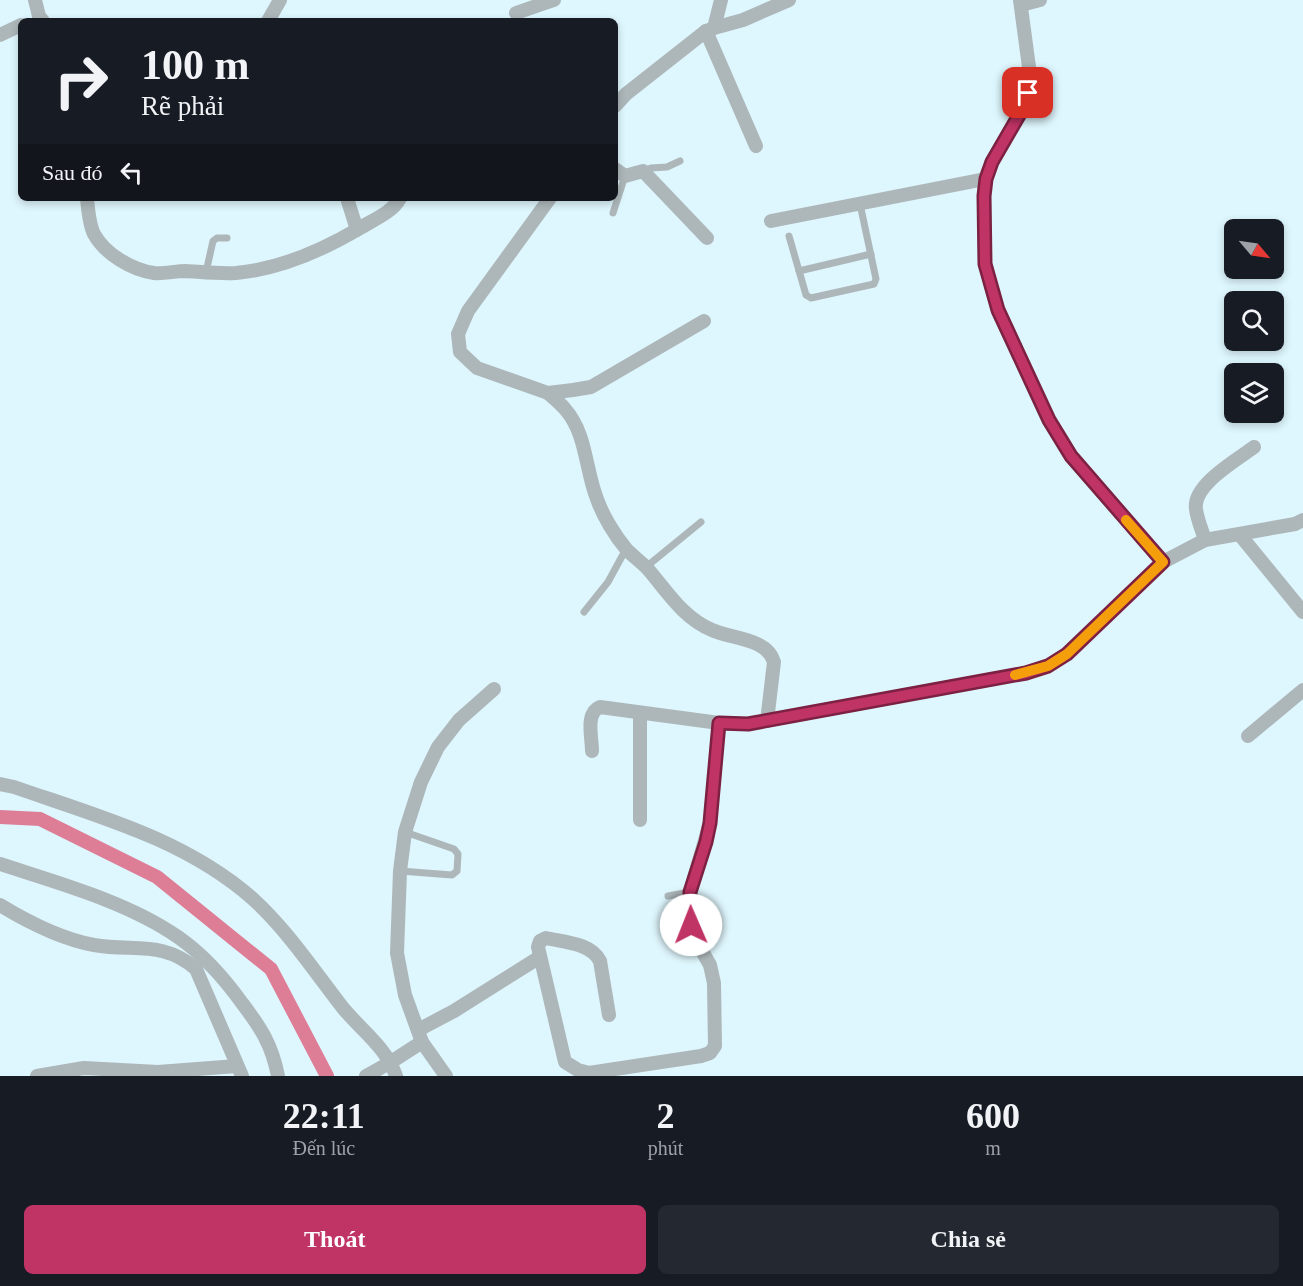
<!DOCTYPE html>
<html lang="vi">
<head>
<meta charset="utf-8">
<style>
  :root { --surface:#171b24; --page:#242831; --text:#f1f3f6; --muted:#9ea1a6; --accent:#c03365 }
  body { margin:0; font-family:Georgia,serif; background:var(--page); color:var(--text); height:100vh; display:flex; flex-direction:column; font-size:22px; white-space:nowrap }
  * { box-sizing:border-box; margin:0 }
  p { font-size:20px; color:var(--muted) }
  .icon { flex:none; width:33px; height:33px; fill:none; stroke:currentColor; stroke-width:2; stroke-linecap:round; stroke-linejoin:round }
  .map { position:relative; height:1076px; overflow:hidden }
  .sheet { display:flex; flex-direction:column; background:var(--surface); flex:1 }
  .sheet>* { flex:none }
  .hud { position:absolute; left:18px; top:18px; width:600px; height:183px; border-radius:9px; box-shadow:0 3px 9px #0003; background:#171b24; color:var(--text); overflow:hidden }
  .needle { width:39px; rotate:119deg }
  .tools { position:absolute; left:1224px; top:219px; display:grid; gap:12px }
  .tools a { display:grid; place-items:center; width:60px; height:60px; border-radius:9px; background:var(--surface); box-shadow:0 3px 9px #0003; font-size:30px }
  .pin { position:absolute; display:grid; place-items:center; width:51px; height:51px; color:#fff; margin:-26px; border-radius:12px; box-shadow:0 3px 9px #0006 }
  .me { position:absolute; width:66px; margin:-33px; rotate:359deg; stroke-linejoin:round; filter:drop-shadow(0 0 4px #0008) }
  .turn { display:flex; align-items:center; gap:21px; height:126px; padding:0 24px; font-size:27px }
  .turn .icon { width:78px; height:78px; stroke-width:2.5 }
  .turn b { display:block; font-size:42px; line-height:51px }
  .then { display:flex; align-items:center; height:57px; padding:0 24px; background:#0003; gap:12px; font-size:22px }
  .eta { display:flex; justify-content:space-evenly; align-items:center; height:102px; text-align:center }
  .eta b { font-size:36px; font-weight:700; line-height:42px }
  .button { display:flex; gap:12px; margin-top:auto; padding:12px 24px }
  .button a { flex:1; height:69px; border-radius:9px; background:var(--accent); color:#fff; font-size:24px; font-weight:700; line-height:69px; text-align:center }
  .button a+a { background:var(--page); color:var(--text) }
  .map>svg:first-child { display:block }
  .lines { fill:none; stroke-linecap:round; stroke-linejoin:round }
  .canal { stroke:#dd7d96; stroke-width:14 }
  .lane { stroke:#adb7ba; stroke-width:7 }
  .street { stroke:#adb7ba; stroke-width:14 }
  .route-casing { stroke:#7d2142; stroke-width:15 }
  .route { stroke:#c03365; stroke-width:10 }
  .slow { stroke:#f59e0b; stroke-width:10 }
</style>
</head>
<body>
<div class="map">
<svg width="1303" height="1076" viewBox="0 0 1303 1076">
  <rect width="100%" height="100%" fill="#def6fd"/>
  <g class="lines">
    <!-- canal -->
    <path class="canal" d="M0,817L40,819L157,877L271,969L327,1076"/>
    <!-- lane -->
    <g class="lane">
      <path d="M643,171L651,168L667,167L680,161"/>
      <path d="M613,213L625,176"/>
      <path d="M789,236L806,295L811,298L874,284L876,279L860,204"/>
      <path d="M799,271L871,254"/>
      <path d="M206,272L213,241L217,238H227"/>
      <path d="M646,567L701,522"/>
      <path d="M584,612L608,582L626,549"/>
      <path d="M400,871L452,875L457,871L458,854L454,849L405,832"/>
      <path d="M668,896L690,892"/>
    </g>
    <!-- street -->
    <g class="street">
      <path d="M35,0L39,16L43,21"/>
      <path d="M1020,0L1031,82L1025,105L992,161L985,179L984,196L985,264L998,311L1049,420L1071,457L1163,562"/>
      <path d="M1021,5L1040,0"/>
      <path d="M516,13L554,0"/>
      <path d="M268,21L280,0"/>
      <path d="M714,28L743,20L789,0"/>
      <path d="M706,31L756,146"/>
      <path d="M0,35L21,25"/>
      <path d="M615,106L626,94L706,31L714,28L721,0"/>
      <path d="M615,169L625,176L643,171L707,238"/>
      <path d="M87,198C88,209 89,224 94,234C105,254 132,270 154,273C164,274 175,271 186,271C202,272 220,274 236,273C280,269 323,250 360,228C373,220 393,212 400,198"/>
      <path d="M347,198L357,230"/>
      <path d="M550,198L468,311L458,334L460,352L477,368L548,393L573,390L591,387L704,321"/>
      <path d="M771,221L985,179"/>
      <path d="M548,393C554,398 560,403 565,409C587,434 585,469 597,499C603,516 615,536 627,550C633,556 641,562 647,568C667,591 683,618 712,630C732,639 767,638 774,662L767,721"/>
      <path d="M1240,535L1303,612"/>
      <path d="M1205,540C1202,530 1197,519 1196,509C1192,485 1237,460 1254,447"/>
      <path d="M1248,736L1303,690"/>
      <path d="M592,751C592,737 585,713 600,707L719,723"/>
      <path d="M0,784L14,787C97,816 185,839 253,899C288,931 314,971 343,1008C362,1031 386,1047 396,1076"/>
      <path d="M640,820V713"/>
      <path d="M0,864C58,883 128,902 178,937C204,955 224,978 242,1003C261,1028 272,1045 278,1076"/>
      <path d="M0,905C28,922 61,939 94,945C134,952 163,940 196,969L242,1076"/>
      <path d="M609,1015L600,961C591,943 564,942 546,938L540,941L538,947L565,1062L578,1070L589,1073L701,1056L710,1053L715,1046L714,983L710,965L697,942L691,925L690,892L710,823L719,723L748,724L1026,673L1049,665L1067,654L1163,562L1205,540L1295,524L1303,520"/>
      <path d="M418,1030L454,1011L540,957"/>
      <path d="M37,1076L84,1068L158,1072L237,1066"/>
      <path d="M366,1076L391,1062L422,1042"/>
      <path d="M446,1076L422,1042L405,995L397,953L400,871L405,832L421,782L438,747L459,720L494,689"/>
    </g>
  </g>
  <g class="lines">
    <defs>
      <path id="route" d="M691,925L690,892L706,842L710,823L719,723L748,724L1026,673L1048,666L1067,654L1163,562L1071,456L1049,420L998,310L985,264L984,196L986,179L992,162L1025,105L1028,93"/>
    </defs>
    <!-- route casing -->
    <use href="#route" class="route-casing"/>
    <!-- route -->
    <use href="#route" class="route"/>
    <!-- slow -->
    <path class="slow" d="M1015,675L1048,666L1067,654L1163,562L1126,520"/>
  </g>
</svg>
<div class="tools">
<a><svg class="needle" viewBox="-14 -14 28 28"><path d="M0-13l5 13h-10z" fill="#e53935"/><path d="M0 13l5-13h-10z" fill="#9ea1a6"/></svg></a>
<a><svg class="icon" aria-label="search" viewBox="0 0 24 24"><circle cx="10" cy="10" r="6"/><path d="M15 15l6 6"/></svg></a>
<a><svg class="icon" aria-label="layers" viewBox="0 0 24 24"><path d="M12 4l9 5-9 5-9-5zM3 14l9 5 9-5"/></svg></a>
</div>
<div class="pin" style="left:1028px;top:93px;background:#d93025"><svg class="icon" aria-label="arrive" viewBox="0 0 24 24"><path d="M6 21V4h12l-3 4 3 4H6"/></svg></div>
<svg class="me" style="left:691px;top:925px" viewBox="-20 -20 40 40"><circle r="19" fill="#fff"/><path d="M0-13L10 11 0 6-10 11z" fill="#c03365"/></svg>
<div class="hud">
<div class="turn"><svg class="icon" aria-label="right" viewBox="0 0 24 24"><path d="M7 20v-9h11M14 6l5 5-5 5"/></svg><div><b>100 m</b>Rẽ phải</div></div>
<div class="then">Sau đó<svg class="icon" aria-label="left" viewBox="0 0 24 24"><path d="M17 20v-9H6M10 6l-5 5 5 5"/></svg></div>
</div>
</div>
<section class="sheet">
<div class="eta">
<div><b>22:11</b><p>Đến lúc</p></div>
<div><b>2</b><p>phút</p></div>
<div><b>600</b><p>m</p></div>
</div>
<div class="button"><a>Thoát</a><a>Chia sẻ</a></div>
</section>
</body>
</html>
